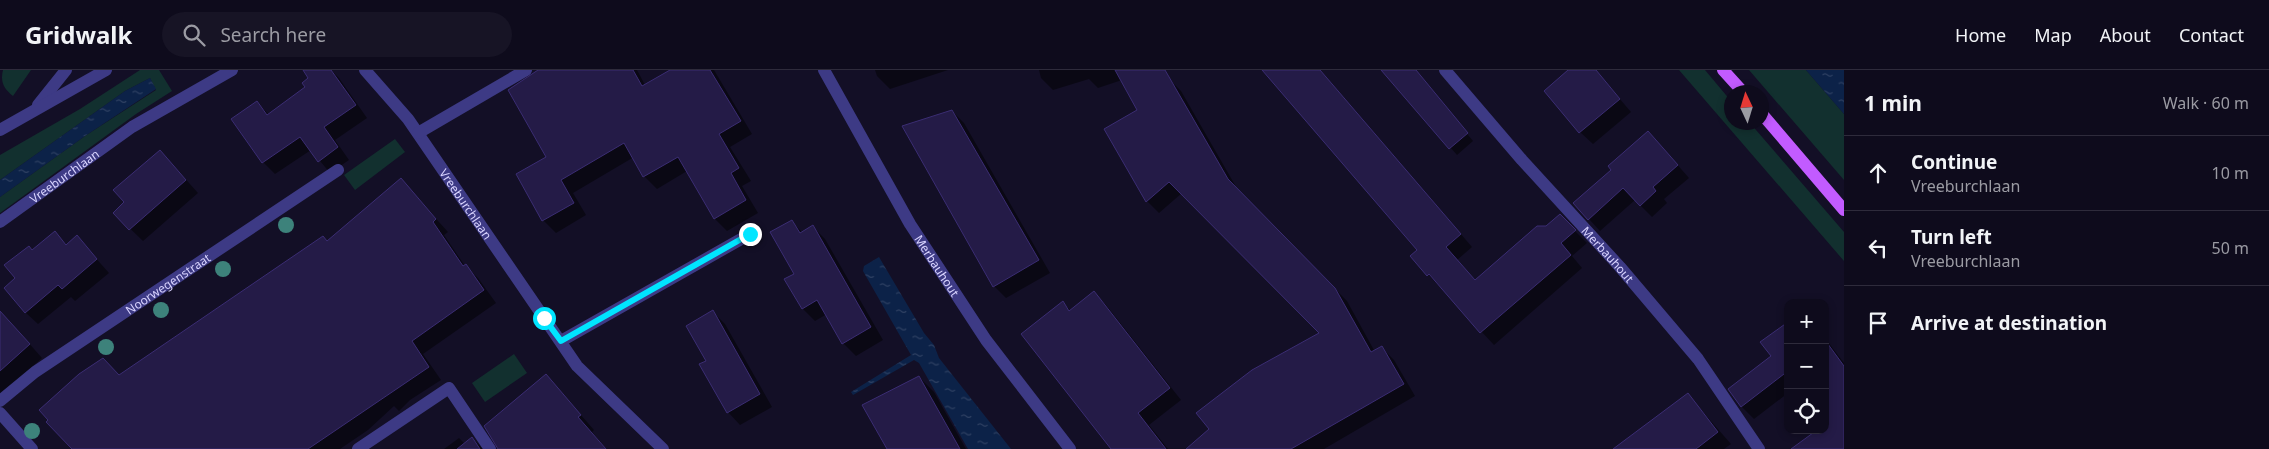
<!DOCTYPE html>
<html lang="en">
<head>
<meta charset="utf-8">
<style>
  :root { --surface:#0e0b1c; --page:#171425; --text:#f1f3f6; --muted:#9b9ba3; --line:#2e2b3b }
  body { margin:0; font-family:"Noto Sans",sans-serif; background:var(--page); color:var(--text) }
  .controls { position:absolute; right:15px; bottom:15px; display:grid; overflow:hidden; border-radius:10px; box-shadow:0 2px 8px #0003 }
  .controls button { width:45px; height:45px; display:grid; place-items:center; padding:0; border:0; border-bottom:1px solid var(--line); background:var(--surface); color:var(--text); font:25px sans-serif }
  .compass { position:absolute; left:1724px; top:15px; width:45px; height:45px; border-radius:50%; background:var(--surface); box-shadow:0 2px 8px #0003; rotate:356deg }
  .stop { position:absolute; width:15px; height:15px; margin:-11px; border:4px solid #00e5ff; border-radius:50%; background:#fff }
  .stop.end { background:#00e5ff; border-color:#fff; box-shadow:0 1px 5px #0008 }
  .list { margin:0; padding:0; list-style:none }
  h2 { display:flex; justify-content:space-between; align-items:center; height:65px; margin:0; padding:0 20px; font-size:21px }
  h2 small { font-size:16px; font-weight:400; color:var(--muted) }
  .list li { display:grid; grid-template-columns:32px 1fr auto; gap:15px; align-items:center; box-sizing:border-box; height:75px; padding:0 20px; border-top:1px solid var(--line) }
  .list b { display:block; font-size:19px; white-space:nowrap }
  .list p { margin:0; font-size:16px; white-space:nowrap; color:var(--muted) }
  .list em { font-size:16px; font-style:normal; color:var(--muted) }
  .icon { flex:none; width:28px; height:28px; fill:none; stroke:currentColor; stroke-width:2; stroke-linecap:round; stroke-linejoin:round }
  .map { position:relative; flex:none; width:1844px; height:379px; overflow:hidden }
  header { display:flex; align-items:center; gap:30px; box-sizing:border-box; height:70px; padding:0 25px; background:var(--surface); border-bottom:1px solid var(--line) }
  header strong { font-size:24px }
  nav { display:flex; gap:28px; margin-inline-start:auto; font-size:18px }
  .search { width:350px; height:45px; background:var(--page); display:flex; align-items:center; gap:12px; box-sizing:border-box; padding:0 18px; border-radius:28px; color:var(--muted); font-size:19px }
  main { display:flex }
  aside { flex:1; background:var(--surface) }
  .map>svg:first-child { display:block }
  .green { fill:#12302f }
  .water { fill:url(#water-ripples) }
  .shadow { fill:#0007 }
  .building { fill:#241b47; stroke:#3b2d73 }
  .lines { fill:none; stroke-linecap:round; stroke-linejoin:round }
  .minor { stroke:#3d3a85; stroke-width:12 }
  .major { stroke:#c25bff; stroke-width:12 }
  .tree { fill:#3d827b }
  .route { stroke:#00e5ff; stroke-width:6 }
  .labels { text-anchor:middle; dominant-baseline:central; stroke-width:5; stroke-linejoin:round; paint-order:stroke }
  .street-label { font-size:12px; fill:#d9d4ff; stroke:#130f26 }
</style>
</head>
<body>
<header>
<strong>Gridwalk</strong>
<div class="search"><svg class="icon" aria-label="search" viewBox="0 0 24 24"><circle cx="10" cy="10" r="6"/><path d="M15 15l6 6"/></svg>Search here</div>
<nav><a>Home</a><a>Map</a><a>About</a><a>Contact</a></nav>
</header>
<main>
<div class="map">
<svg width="1844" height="379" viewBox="0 0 1844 379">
  <defs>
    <pattern id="water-ripples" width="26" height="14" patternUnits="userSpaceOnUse" patternTransform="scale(1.25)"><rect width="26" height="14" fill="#0c2248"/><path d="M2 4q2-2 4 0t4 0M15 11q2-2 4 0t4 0" fill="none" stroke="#2f4163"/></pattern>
  </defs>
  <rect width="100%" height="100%" fill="#130f26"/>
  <path class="green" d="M3 0H31L13 26C4 19 0 12 3 0Z
    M140 0H159L172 21 136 44 0 143V127L85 66 156 20 150 8 125 21 0 110V85L80 39Z
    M1679 0H1705L1731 31 1732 52 1750 53 1844 162V191Z
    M1749 0H1806L1844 44V110Z
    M395 69 405 82 355 120 344 105Z
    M514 284 527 303 485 332 472 313Z"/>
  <path class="water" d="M1806 0H1844V44Z
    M150 8 156 19 85 66 0 127V110L125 21Z
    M879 187 924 263 934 275 939 288 1011 379H968L919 293 914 290 853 325 851 322 911 285 863 201 864 196Z"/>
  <path class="shadow" d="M322 0H331L339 8 367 48 335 70 349 90 330 103 311 80 275 104 263 92 233 49 257 32 269 45 306 17Z
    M540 0H637L645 15 672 0H714L752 64 730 77 751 111 742 116 758 143 727 161 715 149 687 101 657 119 644 106 634 87 573 123 586 145 556 163 543 150 548 87Z
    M875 0H948L890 19 877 6Z
    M1039 0H1136L1137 5 1098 18 1089 9 1053 20 1041 8Z
    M1264 0H1320L1472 177 1457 190 1476 211 1572 158 1587 173 1572 186 1582 198 1494 275 1412 187 1419 180Z
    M1383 0H1414L1473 71 1457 85Z
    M1570 0H1595L1631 42 1593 74 1580 62Z
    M1169 9 1181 21 1239 122 1347 231 1375 282 1382 278 1394 290 1415 326 1324 379H1229L1321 263 1182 123 1159 143 1147 131 1105 59 1139 40Z
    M952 41 964 53 1050 203 1006 228 994 216Z
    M1660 75 1689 108 1664 129 1667 133 1652 147 1635 130 1600 161 1589 149Z
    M172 94 198 123 143 171 114 143Z
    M401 110 448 162 444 165 465 196 478 208 496 233 423 284 441 310 410 330 399 341 394 336 368 360 340 379H75L119 307 328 172Z
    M791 151 803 163 813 157 825 169 883 270 856 286 843 273 827 244 815 251 803 239 786 209 795 204Z
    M55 163 67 175 77 167 109 203 75 231 71 227 38 254 25 242 16 208 32 181Z
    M1094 223 1106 235 1181 330 1149 355 1168 379H1113L1062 232 1071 241Z
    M713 242 725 254 772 337 740 355 728 342 707 291Z
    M1788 253V323L1754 349 1742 337 1730 320 1772 287Z
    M0 255 19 262 42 288 0 325Z
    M1825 268 1844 293V379H1842L1825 348Z
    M546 305 594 360 592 362 606 379H499Z
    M919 307 934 322 966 379H888Z
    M1688 325 1731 374 1724 379H1616Z
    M459 368 465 374 472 368 483 379H444Z"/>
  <path class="building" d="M303 0H331L356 35 324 57 338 77 318 92 300 67 262 93 231 49 257 31 267 45 305 17 302 13 308 8Z
    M538 0H633L642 16 670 0H710L741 51 719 64 739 98 731 103 746 130 714 149 678 87 643 107 624 73 561 110 574 133 542 151 516 104 546 87 508 20Z
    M1115 0H1165L1228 109 1335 218 1371 282 1382 276 1404 314 1291 379H1186L1209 359 1196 343 1252 300 1319 263 1169 112 1146 132 1104 59 1137 40Z
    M1262 0H1320L1461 164 1446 177 1475 210 1537 156H1546L1560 144 1576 160 1561 173 1571 185 1480 263 1429 204 1427 206 1410 186 1417 180Z
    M1381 0H1416L1468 63 1449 79Z
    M1568 0H1596L1620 29 1579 63 1544 21Z
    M952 40 1039 190 993 217 902 56Z
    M1648 61 1678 95 1653 117 1656 121 1640 136 1623 118 1588 150 1573 133 1611 100 1608 96Z
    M160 80 186 110 129 160 113 143 124 132 113 120Z
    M401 108 436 149 433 152 463 196 466 194 484 220 412 271 429 297 308 379H72L46 352 48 350 39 340 79 304 103 288 119 305 323 166 327 171Z
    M792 150 800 163 813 155 871 257 842 274 817 230 802 239 784 209 794 204 770 162Z
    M55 161 66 175 77 165 97 189 62 219 58 215 25 243 4 218 15 208 4 195 29 176 32 180Z
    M1094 221 1170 318 1138 343 1166 379H1111L1021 264 1063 231 1069 241Z
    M713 240 760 324 727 343 699 294 706 291 686 256Z
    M0 241 30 274 0 301Z
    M1788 252V309L1784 304 1741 337 1728 319 1771 286 1760 272Z
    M1825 270 1844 296V379H1791L1817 360H1825Z
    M546 304 581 345 578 347 606 379H498L484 356Z
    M919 306 960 379H887L862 335Z
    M1688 323 1718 362 1696 379H1613Z
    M472 367 480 379H457Z"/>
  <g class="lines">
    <g class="minor">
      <path id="s1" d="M365 0 408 49 577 296 663 379"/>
      <path id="s2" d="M824 0 910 154 986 270 1070 379"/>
      <path id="s3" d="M1445 0 1522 90 1620 197 1698 289 1759 379"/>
      <path d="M38 35 66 0"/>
      <path d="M0 60 106 0"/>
      <path d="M418 63 526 0"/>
      <path id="s4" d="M0 152 132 57 232 0"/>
      <path d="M561 271 750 164"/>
      <path id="s5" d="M0 331 35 302 338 100"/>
      <path d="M0 343 32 379"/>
      <path d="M358 379 449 318 490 379"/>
    </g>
    <path class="major" d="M1723 0 1743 22
      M1762 44 1844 140"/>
  </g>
  <g class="tree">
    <circle cx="286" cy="155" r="8"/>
    <circle cx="223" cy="199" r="8"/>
    <circle cx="161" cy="240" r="8"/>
    <circle cx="106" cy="277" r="8"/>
    <circle cx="32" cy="361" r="8"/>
  </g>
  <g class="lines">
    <path class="route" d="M544 248 561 271 750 164"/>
  </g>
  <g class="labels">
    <g class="street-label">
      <text stroke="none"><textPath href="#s4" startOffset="79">Vreeburchlaan</textPath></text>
      <text stroke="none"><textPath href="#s1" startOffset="168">Vreeburchlaan</textPath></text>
      <text stroke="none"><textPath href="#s3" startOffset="246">Merbauhout</textPath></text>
      <text stroke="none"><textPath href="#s2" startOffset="226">Merbauhout</textPath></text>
      <text stroke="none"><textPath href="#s5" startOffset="205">Noorwegenstraat</textPath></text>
    </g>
  </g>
</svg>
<div class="controls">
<button>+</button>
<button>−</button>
<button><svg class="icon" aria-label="locate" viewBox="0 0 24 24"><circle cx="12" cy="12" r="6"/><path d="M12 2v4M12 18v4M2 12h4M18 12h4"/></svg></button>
</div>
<svg class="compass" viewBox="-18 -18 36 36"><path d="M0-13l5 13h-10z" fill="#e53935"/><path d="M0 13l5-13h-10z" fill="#9b9ba3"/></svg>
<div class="stop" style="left:544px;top:248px"></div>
<div class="stop end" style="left:750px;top:164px"></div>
</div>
<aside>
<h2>1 min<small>Walk · 60 m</small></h2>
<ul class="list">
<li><svg class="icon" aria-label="ahead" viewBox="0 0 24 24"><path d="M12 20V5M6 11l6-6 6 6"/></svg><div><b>Continue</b><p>Vreeburchlaan</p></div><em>10 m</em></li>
<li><svg class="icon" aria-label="left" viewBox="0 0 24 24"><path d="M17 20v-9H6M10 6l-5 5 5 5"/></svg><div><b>Turn left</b><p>Vreeburchlaan</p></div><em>50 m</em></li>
<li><svg class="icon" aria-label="arrive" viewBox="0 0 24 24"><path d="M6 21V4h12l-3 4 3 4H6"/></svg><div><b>Arrive at destination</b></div></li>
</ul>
</aside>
</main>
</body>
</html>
